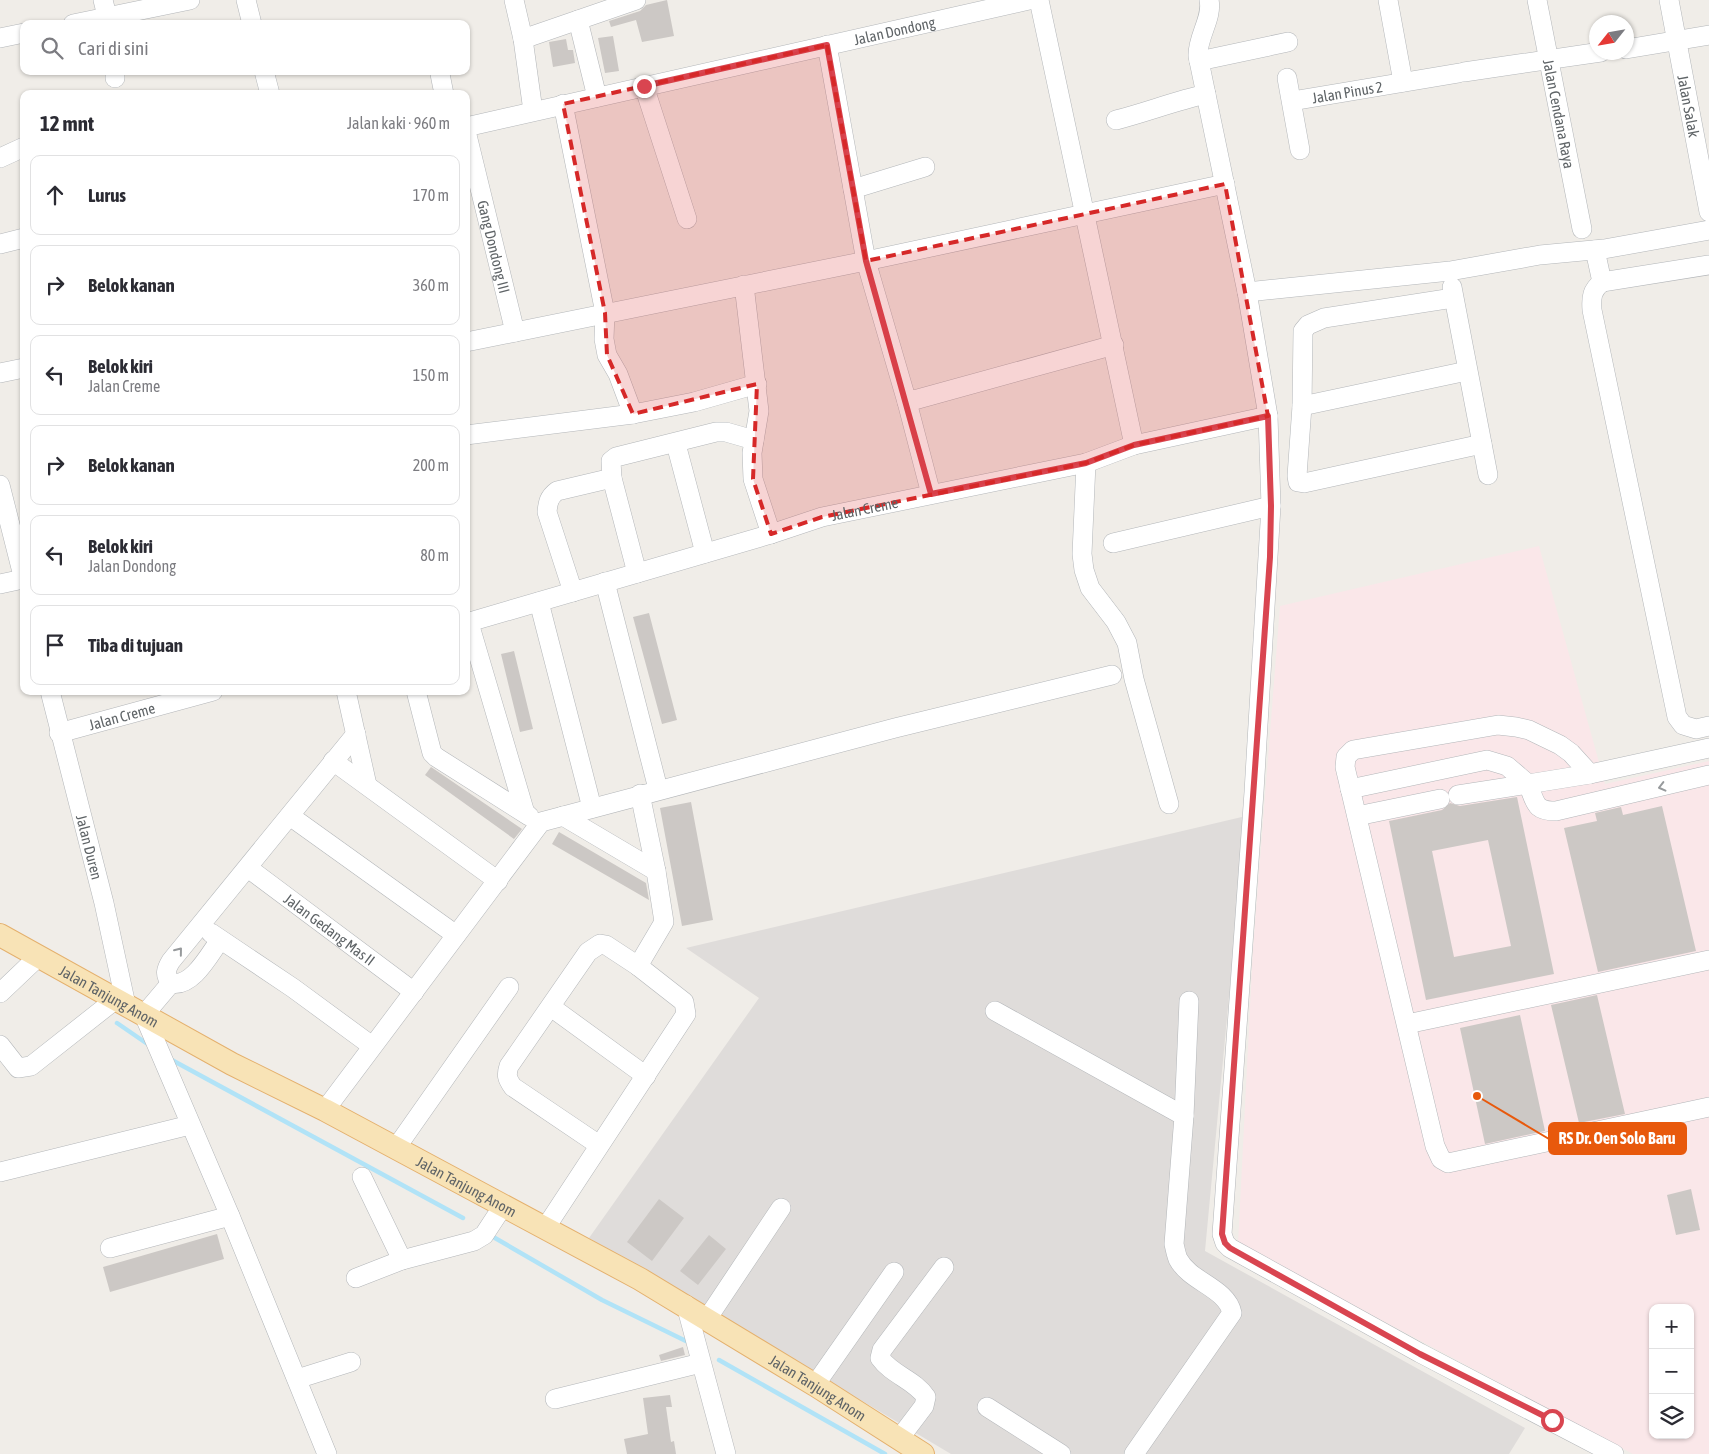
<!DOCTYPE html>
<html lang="id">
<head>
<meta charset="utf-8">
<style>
  :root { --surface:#fff; --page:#f7f7f7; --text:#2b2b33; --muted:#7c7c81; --line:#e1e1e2 }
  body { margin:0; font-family:"Asap Condensed",sans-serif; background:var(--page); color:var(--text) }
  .controls { position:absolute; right:15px; bottom:15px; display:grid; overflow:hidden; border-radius:10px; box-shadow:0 1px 4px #0004 }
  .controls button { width:45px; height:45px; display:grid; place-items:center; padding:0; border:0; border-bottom:1px solid var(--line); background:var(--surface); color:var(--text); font:25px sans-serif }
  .compass { position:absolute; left:1589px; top:15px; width:45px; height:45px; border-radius:50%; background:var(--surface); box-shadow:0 1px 4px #0004; rotate:239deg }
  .stop { position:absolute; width:15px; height:15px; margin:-11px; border:4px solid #d94550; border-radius:50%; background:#fff }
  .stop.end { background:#d94550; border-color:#fff; box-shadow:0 1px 5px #0008 }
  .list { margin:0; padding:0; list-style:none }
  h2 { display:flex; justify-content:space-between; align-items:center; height:65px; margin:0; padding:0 20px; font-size:21px }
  h2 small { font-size:16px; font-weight:400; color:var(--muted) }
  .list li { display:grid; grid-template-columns:32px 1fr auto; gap:15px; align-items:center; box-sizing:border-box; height:80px; margin:0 10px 10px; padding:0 10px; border:1px solid var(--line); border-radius:10px }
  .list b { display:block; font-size:19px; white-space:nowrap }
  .list p { margin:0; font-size:16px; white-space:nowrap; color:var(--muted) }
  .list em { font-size:16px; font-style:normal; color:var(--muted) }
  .icon { flex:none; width:28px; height:28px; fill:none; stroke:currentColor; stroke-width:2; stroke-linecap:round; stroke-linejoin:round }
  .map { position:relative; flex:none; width:1709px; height:1454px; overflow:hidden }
  .search { position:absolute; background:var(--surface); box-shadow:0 1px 4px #0004; left:20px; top:20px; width:450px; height:55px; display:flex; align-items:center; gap:12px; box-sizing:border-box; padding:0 18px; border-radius:10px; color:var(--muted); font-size:19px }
  .panel { position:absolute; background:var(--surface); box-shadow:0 1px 4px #0004; left:20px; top:90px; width:450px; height:605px; border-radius:10px }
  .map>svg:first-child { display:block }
  .industrial { fill:#dfdcda }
  .medical { fill:#fae7e9; fill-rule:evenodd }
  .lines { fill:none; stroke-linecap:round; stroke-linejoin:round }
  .stream { stroke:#b1e3f7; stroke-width:4.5 }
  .building { fill:#ccc8c5; fill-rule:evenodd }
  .minor-casing { stroke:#b3b6b9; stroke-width:20 }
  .major-casing { stroke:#e4b06d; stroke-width:24 }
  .minor { stroke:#fff; stroke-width:19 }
  .major { stroke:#f8e3b6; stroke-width:22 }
  .oneway { stroke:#979a9c }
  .route { stroke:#d94550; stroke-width:6 }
  .marked { fill:#d62828; fill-opacity:0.2; stroke:#d62828; stroke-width:4; stroke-dasharray:10 6; stroke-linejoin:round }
  .labels { text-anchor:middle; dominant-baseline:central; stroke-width:4; stroke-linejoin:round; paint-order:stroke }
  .street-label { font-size:15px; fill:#5f6467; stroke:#fff }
  .leader { fill:none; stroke:#e8590c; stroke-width:2 }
  .callout-dot { fill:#e8590c; stroke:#fff; stroke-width:2 }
  .callout { fill:#e8590c; stroke:#e8590c; stroke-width:2 }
  .callout-label { font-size:16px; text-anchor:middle; font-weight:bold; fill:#fff }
</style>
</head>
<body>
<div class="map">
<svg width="1709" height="1454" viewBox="0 0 1709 1454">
  <rect width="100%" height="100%" fill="#f0ede8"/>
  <path class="industrial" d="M1246 816 1205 1251 1525 1428 1509 1454H951L589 1238 759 998 686 948Z"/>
  <path class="medical" d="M1539 546 1605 784 1709 761V1454H1633L1238 1244 1253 949 1280 606ZM1653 1308H1690V1435H1653Z"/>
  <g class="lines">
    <path class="stream" d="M117 1023 149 1045
      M170 1059 463 1218
      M495 1238 602 1300 690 1343
      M719 1360 885 1454"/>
  </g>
  <path class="building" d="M667 0 674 36 642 42 636 20 611 27 609 21 640 11 646 5Z
    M613 36 619 71 605 73 598 38Z
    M566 39 568 50H573L575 63 553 67 549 42Z
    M649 613 677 720 662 724 633 617Z
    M514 651 533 729 520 732 501 654Z
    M431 767 522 829 514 839 425 775Z
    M1517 797 1554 974 1426 1000 1389 821 1442 810 1450 803 1460 806ZM1488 840 1511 946 1454 957 1432 851Z
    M691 802 713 920 682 926 660 808Z
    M1662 806 1696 951 1598 972 1564 828 1597 821 1595 813 1621 807 1623 815Z
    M559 832 646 883 649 900 552 844Z
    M1597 995 1625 1114 1579 1123 1551 1005Z
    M1520 1015 1545 1131 1485 1144 1460 1028Z
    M1691 1189 1700 1230 1676 1235 1667 1195Z
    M659 1199 684 1218 652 1261 627 1242Z
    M217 1234 224 1259 110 1292 103 1267Z
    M709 1235 726 1249 698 1285 680 1271Z
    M683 1347 685 1355 661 1361 659 1355Z
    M670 1395 672 1407H666L671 1442 674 1441 676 1454H627L624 1439 648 1434 643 1398Z"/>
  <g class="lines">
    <defs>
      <g id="minor">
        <path d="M103 0 109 24"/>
        <path d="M246 0 252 24"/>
        <path d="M514 0 523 39 533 111"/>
        <path d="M1039 0 1134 445"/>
        <path d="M1209 0C1213 18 1197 37 1198 56L1247 292 1268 416 1271 506 1254 792 1222 1234 1225 1243 1230 1248 1420 1353 1614 1454"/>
        <path d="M1388 0 1403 82"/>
        <path id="s1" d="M1537 0 1582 229"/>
        <path id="s2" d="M1669 0 1709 212"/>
        <path d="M578 20 597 97"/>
        <path d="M73 24 190 0"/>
        <path d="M0 38 24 33"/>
        <path d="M523 39 636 0"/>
        <path d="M827 45 866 261 907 402 1114 345"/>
        <path d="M1626 49 1709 35"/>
        <path d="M1199 61 1288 42"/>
        <path d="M115 71V78"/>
        <path d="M264 71 270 94"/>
        <path d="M1464 72 1601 52"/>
        <path d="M440 74 444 94"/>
        <path d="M1287 78 1300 150"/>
        <path d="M644 86 687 219"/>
        <path id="s3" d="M1292 101 1459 73"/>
        <path d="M563 104 605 313 604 339 607 355 618 374 633 414"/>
        <path d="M1116 120C1147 112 1175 101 1206 94"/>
        <path id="s4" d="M466 127 1029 0"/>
        <path id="s5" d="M466 131 515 332"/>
        <path d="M0 158 24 147"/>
        <path d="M853 189 925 167"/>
        <path d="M0 244 24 238"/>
        <path d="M1595 250 1602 282C1592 290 1591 297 1592 310L1677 717 1683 725 1696 729 1709 726"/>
        <path d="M1602 282 1709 265"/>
        <path d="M744 285 759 411 752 453 753 479 771 534"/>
        <path d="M1452 287 1488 475"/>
        <path d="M1247 292 1450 271 1540 255 1604 249 1709 230"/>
        <path d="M1453 298 1324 318 1308 325 1303 331 1302 406 1297 476 1298 482 1304 483 1482 444"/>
        <path d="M466 342 866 261 1225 184"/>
        <path d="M0 373 24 368"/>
        <path d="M907 402 931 494"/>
        <path d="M1302 406 1467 371"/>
        <path d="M466 435 633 414 694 402 757 384"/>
        <path d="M676 444 705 553"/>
        <path d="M1086 463 1082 554 1084 570 1090 588 1116 622 1127 643 1134 679 1169 804"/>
        <path d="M0 485 24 580"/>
        <path d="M1113 543 1271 506"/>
        <path d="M637 573 612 478 611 461 616 457 716 432H726L754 440"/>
        <path d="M605 582 658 789"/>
        <path d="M0 584 23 579"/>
        <path d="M573 592 547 512C548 502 549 497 557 491L612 478"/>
        <path d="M539 602 592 808"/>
        <path id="s6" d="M466 623 771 534 822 517 1086 463 1134 445 1268 416"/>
        <path d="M469 623 525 813"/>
        <path id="s7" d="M50 691 104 903 126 1005"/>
        <path d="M346 691 367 785"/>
        <path d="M416 691 432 753 436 757 529 816"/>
        <path id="s8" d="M59 733 213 691"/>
        <path d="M1709 748 1590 774 1571 753 1560 745 1529 730 1516 727 1498 725 1353 750 1346 757 1345 767 1435 1146 1441 1159 1448 1163 1709 1107"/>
        <path d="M333 761 498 881"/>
        <path d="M1350 789 1487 760 1507 766 1528 784 1590 774"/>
        <path d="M640 794 656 871"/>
        <path d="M1458 795 1528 784C1536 803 1534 811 1556 811L1709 775"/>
        <path d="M290 816 456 935"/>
        <path d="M563 816 656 871 664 922 638 966"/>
        <path d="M1357 816 1440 799"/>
        <path id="s9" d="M248 868 414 992"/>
        <path d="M211 933 293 988 372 1046"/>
        <path d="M220 940C209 955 192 988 171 983 164 975 166 969 171 961L356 734"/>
        <path d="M171 983 144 1015 230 1216 327 1454"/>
        <path d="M0 993 39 956"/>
        <path d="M551 1007 646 1076"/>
        <path d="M995 1011 1184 1116 1174 1244C1175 1248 1176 1254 1178 1259 1190 1282 1227 1288 1232 1313L1134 1454"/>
        <path d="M1407 1024 1709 960"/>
        <path d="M0 1045 18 1068 31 1066 116 999"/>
        <path d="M325 1110 541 822 895 728 1112 675"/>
        <path d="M1184 1116 1189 1001"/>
        <path d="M396 1148 509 987"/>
        <path d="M0 1172 190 1125"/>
        <path d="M362 1177 402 1260"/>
        <path d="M546 1227 686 1014 684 1002 638 966 606 945 600 944 588 952 509 1066C506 1075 507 1079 513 1087L599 1145"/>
        <path d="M110 1248 230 1216"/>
        <path d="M356 1278 402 1260 474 1241 484 1235 503 1206"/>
        <path d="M686 1305 726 1454"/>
        <path d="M707 1319 781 1208"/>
        <path d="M297 1379 351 1362"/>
        <path d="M815 1385 894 1272"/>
        <path d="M555 1399 701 1363"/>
        <path d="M987 1407 1061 1454"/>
        <path d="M899 1439 924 1406 926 1397C915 1380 892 1375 880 1358L882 1350 944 1267"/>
      </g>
      <g id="major">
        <path id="s10" d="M0 935 232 1064 325 1110 640 1279 815 1385 923 1454"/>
      </g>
    </defs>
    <use href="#minor" class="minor-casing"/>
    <use href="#major" class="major-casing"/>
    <use href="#minor" class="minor"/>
    <use href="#major" class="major"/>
  </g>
  <defs><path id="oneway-chevron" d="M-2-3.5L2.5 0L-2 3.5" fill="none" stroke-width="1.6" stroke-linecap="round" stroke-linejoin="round" transform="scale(1.25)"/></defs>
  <g class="oneway">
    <use href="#oneway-chevron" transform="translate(1662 787) rotate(166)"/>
    <use href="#oneway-chevron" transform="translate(179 951) rotate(-51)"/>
  </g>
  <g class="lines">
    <path class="route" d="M644 86 827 45 866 261 931 494 1086 463 1134 445 1268 416 1271 506 1270 557 1222 1234 1225 1243 1230 1248 1420 1354 1552 1420"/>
  </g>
  <path class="marked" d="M827 45 866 261 1225 184 1268 416 1134 445 1086 463 822 517 771 534 753 479 757 384 633 414 607 355 605 313 563 104Z"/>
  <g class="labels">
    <g class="street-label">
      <text stroke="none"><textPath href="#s4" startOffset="439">Jalan Dondong</textPath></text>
      <text stroke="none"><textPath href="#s3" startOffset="56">Jalan Pinus 2</textPath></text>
      <text stroke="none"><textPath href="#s2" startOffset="108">Jalan Salak</textPath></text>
      <text stroke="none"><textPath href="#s1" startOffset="116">Jalan Cendana Raya</textPath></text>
      <text stroke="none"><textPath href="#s5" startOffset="119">Gang Dondong III</textPath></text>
      <text stroke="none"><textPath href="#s6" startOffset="415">Jalan Creme</textPath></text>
      <text stroke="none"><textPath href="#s8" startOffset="65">Jalan Creme</textPath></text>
      <text stroke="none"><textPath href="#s7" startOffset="161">Jalan Duren</textPath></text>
      <text stroke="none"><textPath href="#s9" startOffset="102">Jalan Gedang Mas II</textPath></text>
      <text stroke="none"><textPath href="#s10" startOffset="125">Jalan Tanjung Anom</textPath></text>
      <text stroke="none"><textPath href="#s10" startOffset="530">Jalan Tanjung Anom</textPath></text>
      <text stroke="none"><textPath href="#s10" startOffset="935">Jalan Tanjung Anom</textPath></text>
    </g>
  </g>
  <path class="leader" d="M1477 1096L1549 1139"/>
  <circle class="callout-dot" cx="1477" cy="1096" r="5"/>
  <rect class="callout" x="1549" y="1123" width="137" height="31" rx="5"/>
  <g class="callout-label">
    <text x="1617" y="1144">RS Dr. Oen Solo Baru</text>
  </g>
</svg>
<div class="controls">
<button>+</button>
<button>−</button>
<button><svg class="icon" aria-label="layers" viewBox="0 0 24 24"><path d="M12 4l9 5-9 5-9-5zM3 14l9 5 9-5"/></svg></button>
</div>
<svg class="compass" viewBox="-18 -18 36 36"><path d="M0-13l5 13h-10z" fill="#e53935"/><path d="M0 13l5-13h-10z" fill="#7c7c81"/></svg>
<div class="stop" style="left:1552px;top:1420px"></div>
<div class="stop end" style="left:644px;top:86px"></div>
<div class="search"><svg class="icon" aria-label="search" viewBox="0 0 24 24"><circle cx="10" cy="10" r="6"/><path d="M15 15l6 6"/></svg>Cari di sini</div>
<section class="panel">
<h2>12 mnt<small>Jalan kaki · 960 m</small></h2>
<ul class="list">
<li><svg class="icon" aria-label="ahead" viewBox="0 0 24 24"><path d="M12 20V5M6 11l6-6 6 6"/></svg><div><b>Lurus</b></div><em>170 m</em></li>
<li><svg class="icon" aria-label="right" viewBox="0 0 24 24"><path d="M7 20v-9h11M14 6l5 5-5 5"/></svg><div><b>Belok kanan</b></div><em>360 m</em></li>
<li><svg class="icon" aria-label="left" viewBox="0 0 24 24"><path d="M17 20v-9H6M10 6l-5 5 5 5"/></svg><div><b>Belok kiri</b><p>Jalan Creme</p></div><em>150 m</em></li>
<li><svg class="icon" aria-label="right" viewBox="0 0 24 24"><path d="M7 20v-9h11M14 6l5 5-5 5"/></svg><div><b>Belok kanan</b></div><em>200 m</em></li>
<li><svg class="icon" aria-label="left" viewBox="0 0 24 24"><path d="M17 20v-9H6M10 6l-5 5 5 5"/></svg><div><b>Belok kiri</b><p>Jalan Dondong</p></div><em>80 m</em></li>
<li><svg class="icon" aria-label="arrive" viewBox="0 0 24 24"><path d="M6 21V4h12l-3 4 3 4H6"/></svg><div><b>Tiba di tujuan</b></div></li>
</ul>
</section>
</div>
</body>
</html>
